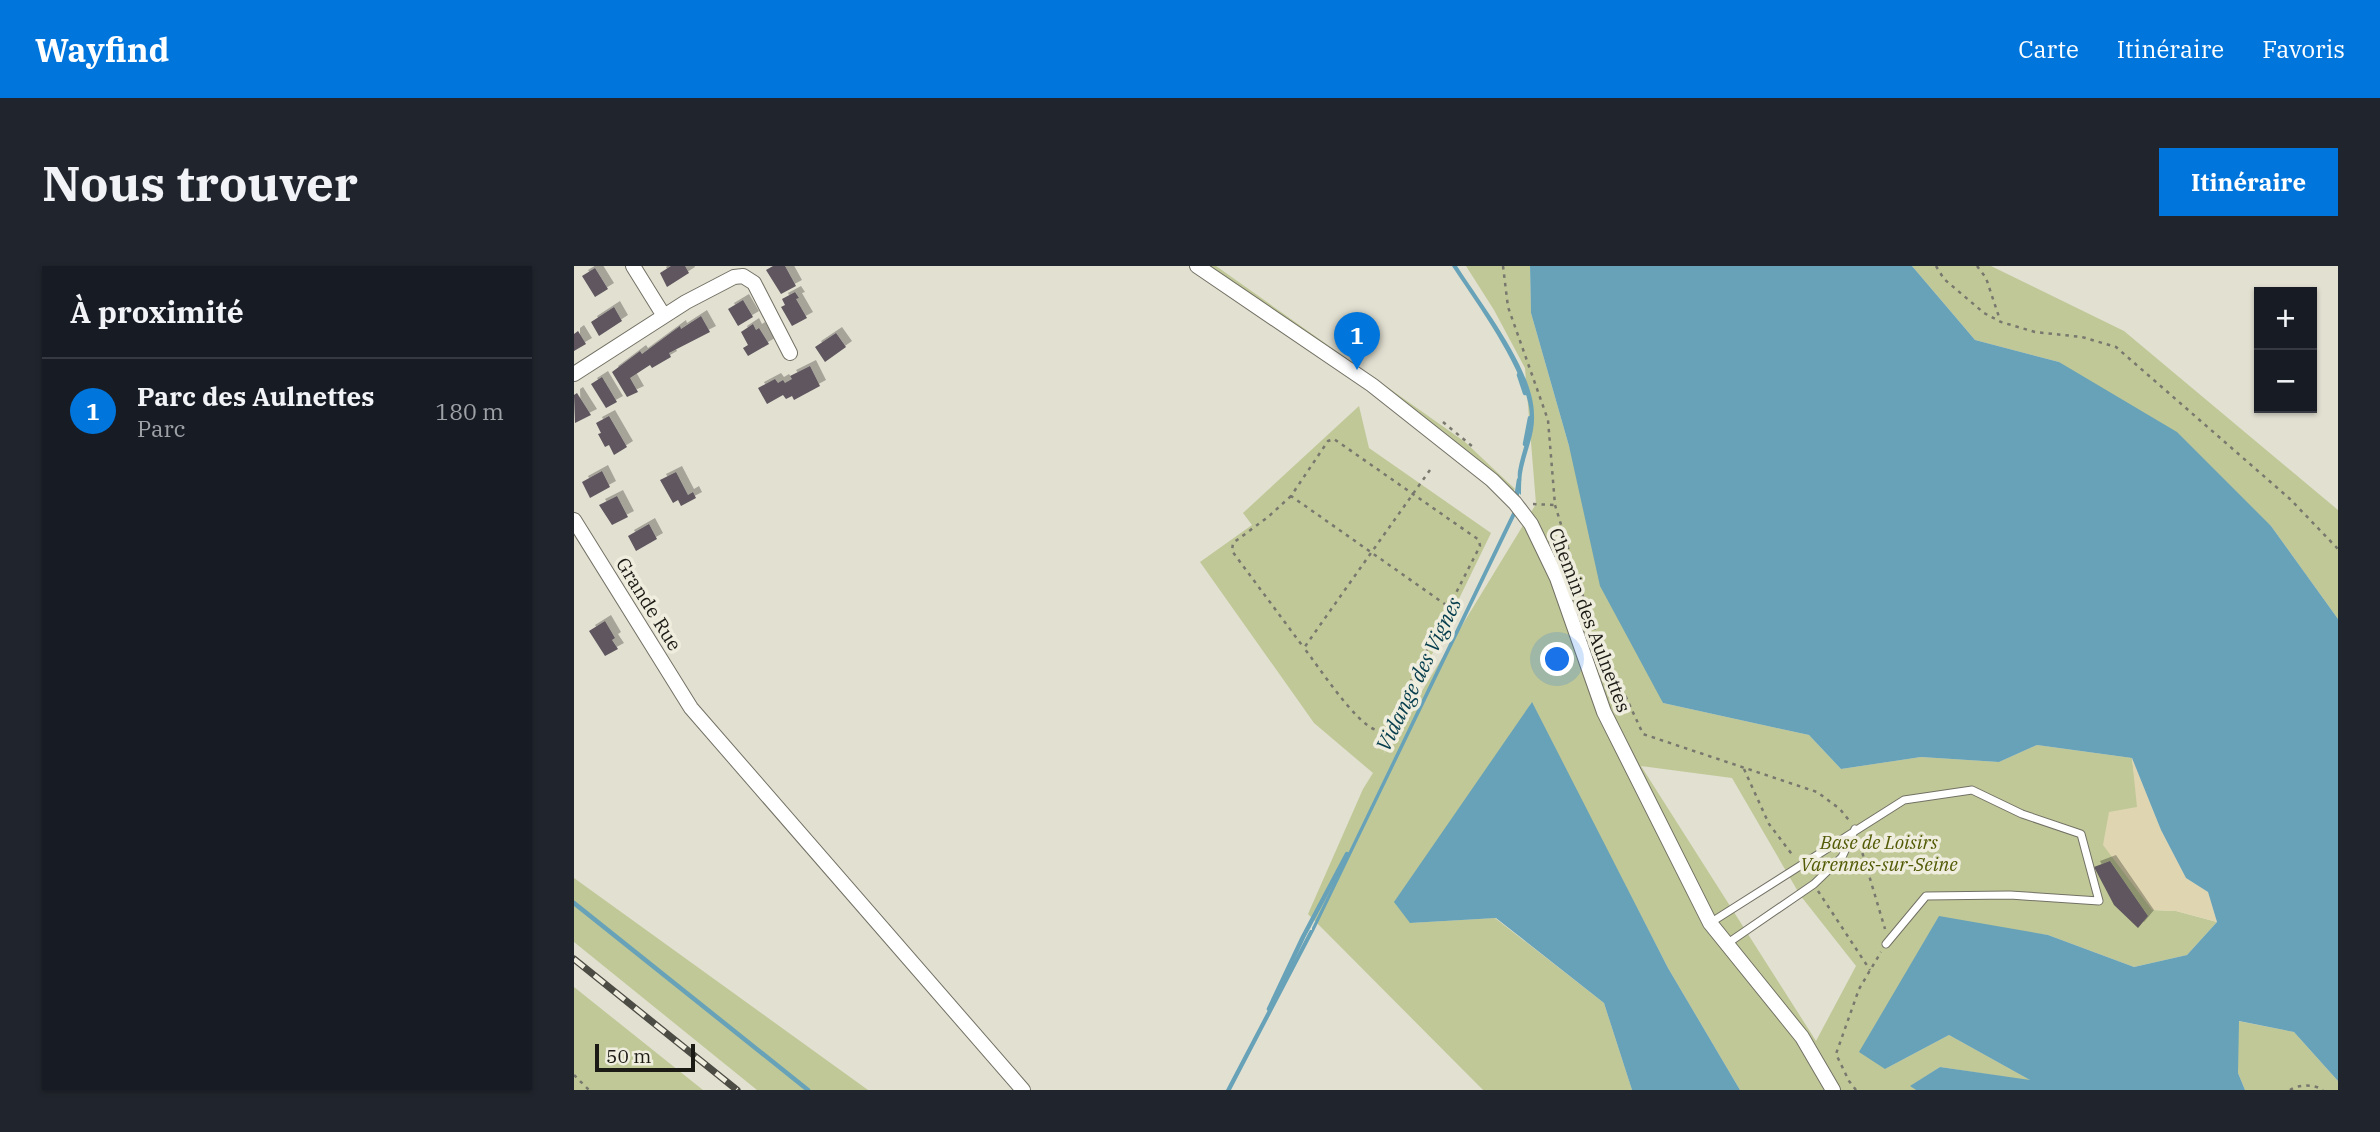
<!DOCTYPE html>
<html lang="fr">
<head>
<meta charset="utf-8">
<style>
  :root { --surface:#171b24; --page:#20242c; --text:#f1f3f6; --muted:#9ea1a6; --line:#363941; --accent:#0075dc }
  body { margin:0; font-family:"IBM Plex Serif",serif; background:var(--page); color:var(--text) }
  .controls { position:absolute; right:21px; top:21px; display:grid; overflow:hidden; border-radius:0px; box-shadow:0 2px 5px #0004 }
  .controls button { width:63px; height:63px; display:grid; place-items:center; padding:0; border:0; border-bottom:2px solid var(--line); background:var(--surface); color:var(--text); font:35px sans-serif }
  .scale { position:absolute; left:21px; bottom:18px; width:100px; box-sizing:border-box; padding-left:7px; border:4px solid #1b1a15; border-top:0; font-size:19px; line-height:24px; white-space:nowrap; color:#1b1a15; -webkit-text-stroke:5px #efedde; paint-order:stroke }
  .you { position:absolute; left:984px; top:394px; width:24px; height:24px; margin:-18px; border:5px solid #fff; border-radius:50%; background:#1a73e8; box-shadow:0 0 0 10px #1a73e833 }
  .badge { display:grid; place-items:center; width:46px; height:46px; border-radius:50%; background:var(--accent); color:#fff; font-size:23px; font-weight:700 }
  .pin { position:absolute; translate:-50% -58px; filter:drop-shadow(0 2px 4px #0008) }
  .pin::after { content:''; position:absolute; top:37px; width:24px; height:21px; background:inherit; clip-path:polygon(0 0,100% 0,50% 100%) }
  .list { margin:0; padding:0; list-style:none }
  h2 { display:flex; justify-content:space-between; align-items:center; height:91px; margin:0; padding:0 28px; font-size:30px }
  h2 small { font-size:23px; font-weight:400; color:var(--muted) }
  .list li { display:grid; grid-template-columns:46px 1fr auto; gap:21px; align-items:center; box-sizing:border-box; height:105px; padding:0 28px; border-top:2px solid var(--line) }
  .list b { display:block; font-size:26px; white-space:nowrap }
  .list p { margin:0; font-size:23px; white-space:nowrap; color:var(--muted) }
  .list em { font-size:23px; font-style:normal; color:var(--muted) }
  .map { position:relative; flex:none; width:1764px; height:824px; overflow:hidden; border-radius:0px }
  header { display:flex; align-items:center; gap:42px; box-sizing:border-box; height:98px; padding:0 35px; background:var(--accent); color:#fff }
  header strong { font-size:33px }
  nav { display:flex; gap:38px; margin-inline-start:auto; font-size:24px }
  .intro { display:flex; align-items:center; justify-content:space-between; box-sizing:border-box; height:168px; padding:0 42px }
  h1 { margin:0; font-size:49px }
  .button { padding:18px 32px; border-radius:0px; background:var(--accent); color:#fff; font-size:24px; font-weight:700 }
  main { display:flex; gap:42px; padding:0 42px }
  aside { flex:1; background:var(--surface); border-radius:0px; box-shadow:0 2px 5px #0004 }
  .map>svg:first-child { display:block }
  .green { fill:#c0c897; fill-rule:evenodd }
  .sand { fill:#dfd6b1 }
  .water { fill:#67a2b8 }
  .lines { fill:none; stroke-linecap:round; stroke-linejoin:round }
  .stream { stroke:#67a2b8; stroke-width:4.5 }
  .building { fill:#5f565f; filter:url(#shadow) }
  .service-casing { stroke:#737165; stroke-width:9 }
  .minor-casing { stroke:#737165; stroke-width:16 }
  .path { stroke:#79786e; stroke-width:2.5; stroke-dasharray:3.5 5; stroke-linecap:butt }
  .service { stroke:#fff; stroke-width:7 }
  .minor { stroke:#fff; stroke-width:14 }
  .rail-casing { stroke:#4c4b44; stroke-width:7 }
  .rail { stroke:#efedde; stroke-width:4.5; stroke-dasharray:13; stroke-linecap:butt }
  .labels { text-anchor:middle; dominant-baseline:central; stroke-width:7; stroke-linejoin:round; paint-order:stroke }
  .street-label { font-size:19px; fill:#1b1a15; stroke:#efedde }
  .park-label { font-size:19px; font-style:italic; fill:#535b06; stroke:#efedde }
  .water-label { font-size:21px; font-style:italic; fill:#063d4d; stroke:#efedde }
</style>
</head>
<body>
<header>
<strong>Wayfind</strong>
<nav><a>Carte</a><a>Itinéraire</a><a>Favoris</a></nav>
</header>
<div class="intro"><h1>Nous trouver</h1><a class="button">Itinéraire</a></div>
<main>
<aside>
<h2>À proximité<small></small></h2>
<ul class="list">
<li><span class="badge">1</span><div><b>Parc des Aulnettes</b><p>Parc</p></div><em>180 m</em></li>
</ul>
</aside>
<div class="map">
<svg width="1764" height="824" viewBox="0 0 1764 824">
  <defs>
    <filter id="shadow"><feDropShadow dx="6" dy="-6" stdDeviation="0" flood-color="#0004"/></filter>
  </defs>
  <rect width="100%" height="100%" fill="#e2e0d1"/>
  <path class="green" d="M627 0H642L891 176 941 223 935 228Z
    M892 0H956L957 47 995 180 1089 437 1235 469 1267 503 1347 491 1425 496 1463 479 1558 492 1578 644 1602 645 1643 656 1613 689 1560 701 1474 669 1428 663 1311 803 1375 769 1458 815 1366 801 1337 820 1342 824H1166L1094 702 957 437 836 657 921 652 1030 737 1058 824H909L734 648 789 523 799 507 740 457 626 296 678 259 669 247 785 140 795 182 917 267 809 489 962 238 951 102 920 44ZM1067 500 1158 512 1226 629 1282 700 1242 775Z
    M1338 0H1417L1550 65 1764 244V353L1697 260 1485 96 1401 74Z
    M0 612 294 824H183L0 676Z
    M0 721 129 824H0Z
    M1664 755 1720 766 1764 815V824H1671L1664 807Z"/>
  <path class="sand" d="M1558 492 1587 564 1612 612 1634 626 1643 656 1602 645 1578 644 1529 579 1535 546 1563 541Z"/>
  <path class="water" d="M878 0H883C907 38 960 104 960 149 961 167 953 184 949 202 947 210 947 220 947 229L944 226C945 219 943 212 944 205 947 187 955 170 956 152 957 111 901 35 878 0Z
    M956 0H1338L1401 74 1485 96 1603 166 1697 260 1764 353V815L1720 766 1665 755 1664 807 1671 824H1342L1336 820 1366 801 1456 814 1375 769 1311 803 1285 786 1365 650 1474 669 1560 701 1613 689 1643 656 1634 626 1612 612 1587 564 1558 492 1463 479 1425 496 1347 491 1267 503 1235 469 1089 437 1026 320 995 180 957 47Z
    M941 241 943 246 740 665 657 824H652L736 664H738V662Z
    M958 436 1094 702 1166 824H1058L1030 737 922 652 836 657 820 636Z"/>
  <g class="lines">
    <path class="stream" d="M945 109 951 127
      M951 178 956 152
      M942 233 945 214
      M0 637 234 824
      M695 743 729 671 773 588"/>
  </g>
  <path class="building" d="M97 0H111L115 7 93 21 86 7Z
    M199 0H211L222 20 207 28 192 4Z
    M21 2 34 23 21 31 8 10Z
    M221 26 225 32 222 33 233 52 218 60 207 41 211 39 208 33Z
    M169 34 179 51 164 60 154 43Z
    M40 41 48 55 25 70 17 56Z
    M127 50 136 66 95 87 97 91 78 102 76 99 56 112 64 126 53 131 38 106 66 85 68 88 106 60 107 63Z
    M179 58 182 64 185 62 195 78 174 90 169 82 174 79 167 66Z
    M4 65 12 78 0 85V68Z
    M262 67 272 81 251 96 241 81Z
    M236 100 246 120 220 134 218 130 212 133 209 129 193 138 184 122 201 113 204 117 209 114 211 117 218 113 216 110Z
    M28 111 43 136 32 142 17 118Z
    M3 127 17 149 1 157 0 129Z
    M35 150 53 181 40 189 35 179 31 181 24 168 27 167 22 157Z
    M28 205 36 221 16 232 8 216Z
    M102 206 114 229 119 226 122 232 107 240 104 234 99 237 86 214Z
    M43 230 54 251 38 259 25 239Z
    M75 258 83 273 62 285 54 270Z
    M31 355 41 372 38 374 44 383 31 390 15 365Z
    M1536 595 1574 650 1564 662 1540 639 1520 601Z"/>
  <g class="lines">
    <defs>
      <path id="service" d="M1136 657 1330 534 1398 524 1448 548 1507 568 1525 635 1436 629 1352 630 1312 678
        M1154 677 1240 618 1268 591 1281 563"/>
      <path id="minor" d="M59 0 90 50
        M623 0 798 119 918 214 941 237 957 258 983 312 1030 446 1136 657 1228 771 1259 824
        M0 108 112 36 160 11 169 10 180 17 216 87
        M0 254 117 442 449 824"/>
    </defs>
    <use href="#service" class="service-casing"/>
    <use href="#minor" class="minor-casing"/>
    <path class="path" d="M929 0 934 41 974 154 981 239 1016 353 1069 468 1243 526 1266 543 1277 557
      M1362 0 1370 13 1410 47 1427 56 1461 66 1508 71 1542 81 1716 233 1764 283
      M1403 0 1412 12 1426 54
      M869 156 899 181
      M856 204C814 263 772 322 730 382 745 401 781 457 802 464 808 466 808 465 813 462L906 280 905 274 760 173 754 175 717 230 875 341
      M717 230 694 251 659 277 658 285 730 382
      M959 238 981 239
      M1170 503 1195 558 1220 591
      M1286 579 1311 663
      M1244 625 1296 704
      M0 809 15 824
      M1282 824 1275 815 1262 788 1285 723 1307 686
      M1716 824C1725 818 1740 818 1749 824"/>
    <use href="#service" class="service"/>
    <use href="#minor" class="minor"/>
    <defs>
      <path id="rail" d="M0 693 163 824"/>
    </defs>
    <use href="#rail" class="rail-casing"/>
    <use href="#rail" class="rail"/>
  </g>
  <g class="labels">
    <g class="street-label">
      <text transform="translate(75 338) rotate(58)">Grande Rue</text>
      <text transform="translate(1016 354) rotate(69)">Chemin des Aulnettes</text>
    </g>
    <g class="park-label">
      <text x="1305" y="576">Base de Loisirs<tspan x="1305" dy="22">Varennes-sur-Seine</tspan></text>
    </g>
    <g class="water-label">
      <text transform="translate(844 408) rotate(-64)">Vidange des Vignes</text>
    </g>
  </g>
</svg>
<div class="controls">
<button>+</button>
<button>−</button>
</div>
<div class="scale">50 m</div>
<div class="you"></div>
<div class="pin badge" style="left:783px;top:104px">1</div>
</div>
</main>
</body>
</html>
